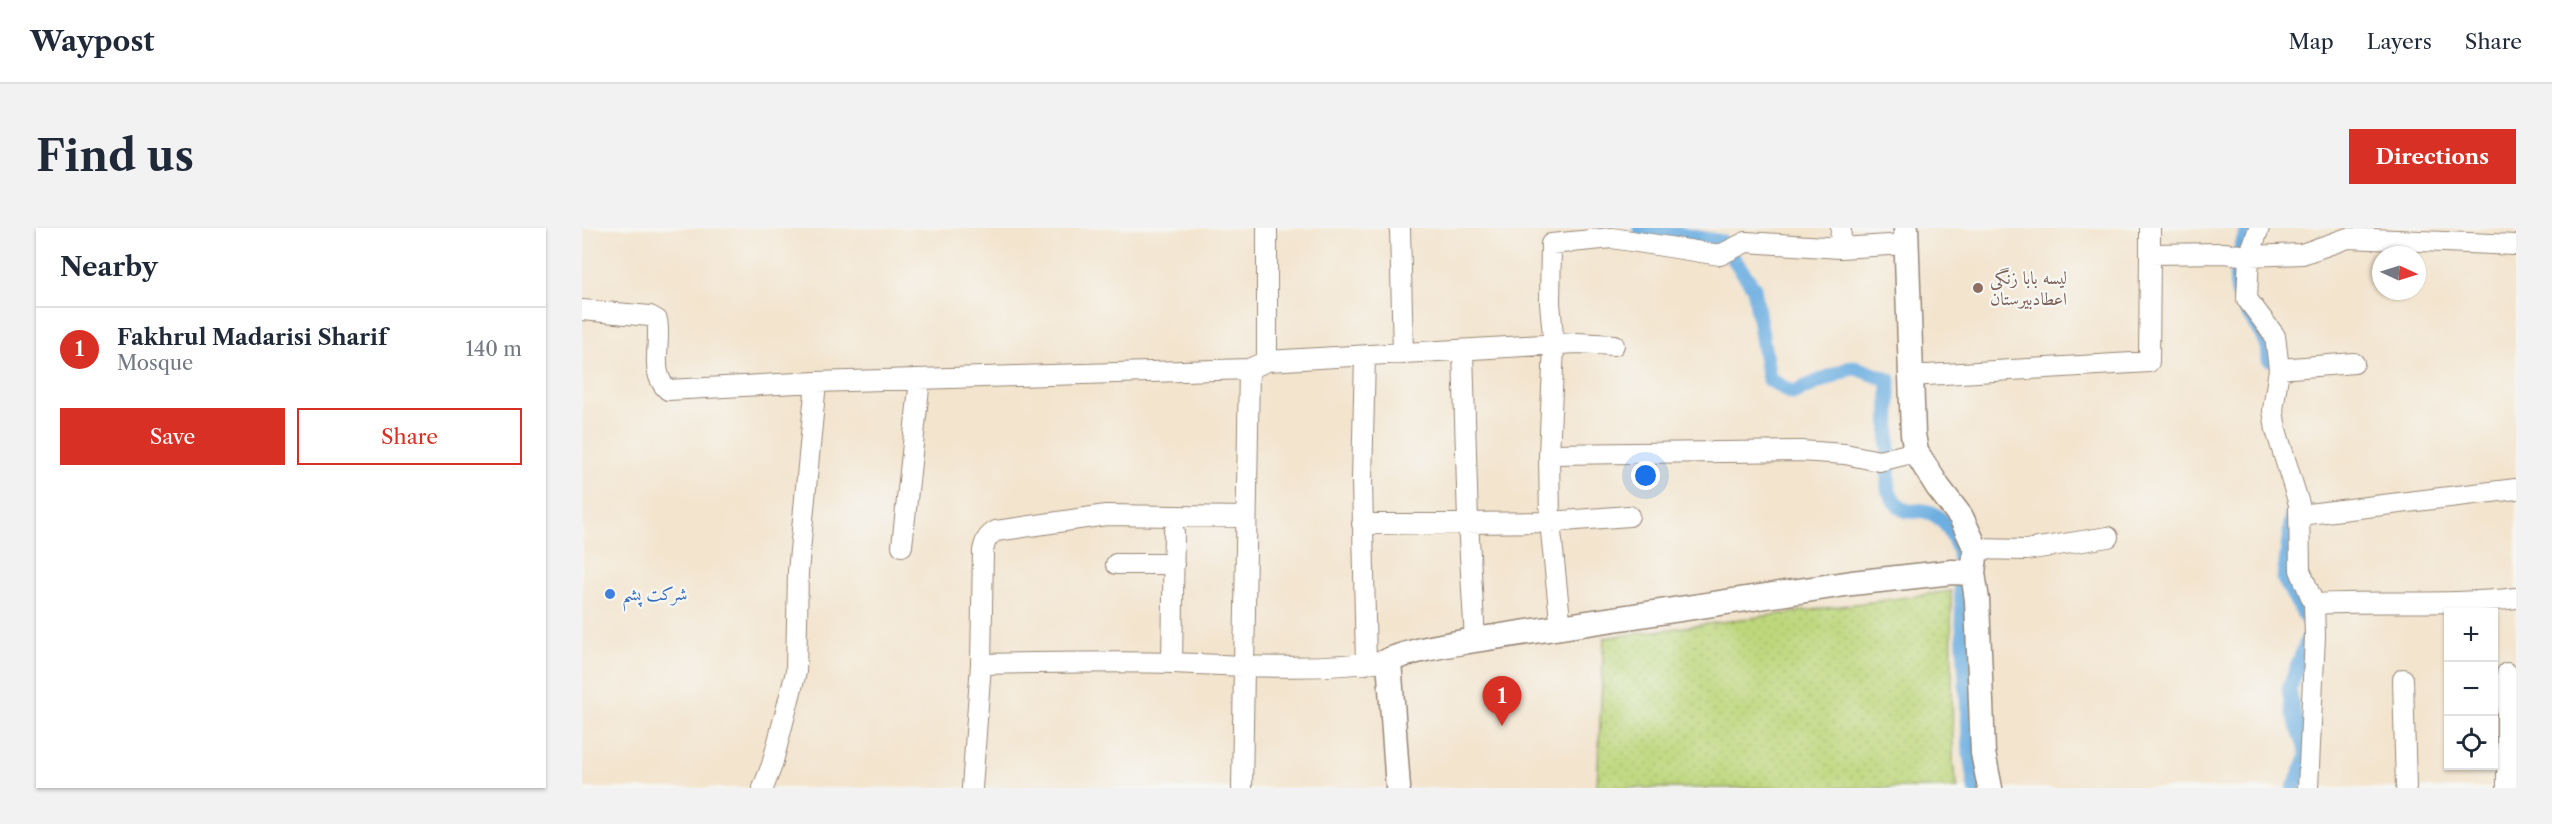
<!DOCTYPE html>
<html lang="en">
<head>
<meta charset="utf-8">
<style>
  :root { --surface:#fff; --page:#f2f2f3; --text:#1f2937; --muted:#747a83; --line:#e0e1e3; --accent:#d93025 }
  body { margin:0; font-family:"Libre Caslon Text",Amiri,serif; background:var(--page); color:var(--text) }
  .controls { position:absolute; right:18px; bottom:18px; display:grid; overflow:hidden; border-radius:0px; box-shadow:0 2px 4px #0004 }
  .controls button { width:54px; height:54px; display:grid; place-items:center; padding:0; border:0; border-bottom:2px solid var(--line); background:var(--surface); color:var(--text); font:30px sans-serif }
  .compass { position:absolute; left:1790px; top:18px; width:54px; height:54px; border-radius:50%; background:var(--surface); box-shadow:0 2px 4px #0004; rotate:94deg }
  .you { position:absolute; left:1064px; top:248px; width:21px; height:21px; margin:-15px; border:4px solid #fff; border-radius:50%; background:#1a73e8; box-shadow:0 0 0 9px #1a73e833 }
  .badge { display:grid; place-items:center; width:39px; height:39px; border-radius:50%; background:var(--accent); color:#fff; font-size:20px; font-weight:700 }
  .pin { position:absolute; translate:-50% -50px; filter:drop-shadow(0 2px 3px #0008) }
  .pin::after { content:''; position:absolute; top:32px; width:21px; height:18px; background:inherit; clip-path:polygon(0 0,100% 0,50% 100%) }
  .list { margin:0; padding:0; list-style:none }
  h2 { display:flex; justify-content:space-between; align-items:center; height:78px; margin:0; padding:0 24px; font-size:26px }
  h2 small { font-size:20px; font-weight:400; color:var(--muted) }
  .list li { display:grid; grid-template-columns:39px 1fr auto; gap:18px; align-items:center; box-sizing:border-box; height:84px; padding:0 24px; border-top:2px solid var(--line) }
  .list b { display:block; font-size:22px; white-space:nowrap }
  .list p { margin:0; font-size:20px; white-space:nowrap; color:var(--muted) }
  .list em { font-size:20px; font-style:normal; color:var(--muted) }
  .actions { display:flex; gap:12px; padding:18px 24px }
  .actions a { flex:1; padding:14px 0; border:2px solid var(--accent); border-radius:0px; text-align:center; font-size:21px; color:var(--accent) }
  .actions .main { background:var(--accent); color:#fff }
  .icon { flex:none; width:33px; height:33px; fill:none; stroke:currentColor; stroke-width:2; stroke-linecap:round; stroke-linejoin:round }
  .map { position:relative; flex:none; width:1934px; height:560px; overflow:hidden; border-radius:0px }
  header { display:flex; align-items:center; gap:36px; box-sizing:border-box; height:84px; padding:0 30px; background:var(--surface); border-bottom:2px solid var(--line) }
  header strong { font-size:28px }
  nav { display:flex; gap:33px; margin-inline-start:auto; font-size:21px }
  .intro { display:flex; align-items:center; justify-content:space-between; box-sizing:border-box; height:144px; padding:0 36px }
  h1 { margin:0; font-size:42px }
  .button { padding:15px 27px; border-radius:0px; background:var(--accent); color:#fff; font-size:21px; font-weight:700 }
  main { display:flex; gap:36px; padding:0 36px }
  aside { flex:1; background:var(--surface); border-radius:0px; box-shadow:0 2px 4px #0004 }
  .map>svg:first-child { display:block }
  .park { fill:url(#park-dots); stroke:#7c804d; stroke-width:1.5 }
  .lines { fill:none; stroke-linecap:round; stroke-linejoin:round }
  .canal { stroke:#6dafe1; stroke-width:15 }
  .minor-casing { stroke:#978776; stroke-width:22 }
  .major-casing { stroke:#978776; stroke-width:27 }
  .minor { stroke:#fff; stroke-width:20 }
  .major { stroke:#fff; stroke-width:24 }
  .education-dot { fill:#8d6e63; stroke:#f6f6f2; stroke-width:2 }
  .shop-dot { fill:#3f7fe0; stroke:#f6f6f2; stroke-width:2 }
  .labels { text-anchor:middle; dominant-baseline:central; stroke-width:4.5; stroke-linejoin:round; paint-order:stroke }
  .education-label { font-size:18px; fill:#785e54; stroke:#f6f6f2; text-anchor:start }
  .shop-label { font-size:18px; fill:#366cbe; stroke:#f6f6f2; text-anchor:start }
</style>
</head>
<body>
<header>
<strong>Waypost</strong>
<nav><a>Map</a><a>Layers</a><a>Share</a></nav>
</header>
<div class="intro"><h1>Find us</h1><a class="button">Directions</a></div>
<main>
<aside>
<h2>Nearby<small></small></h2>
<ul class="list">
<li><span class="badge">1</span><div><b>Fakhrul Madarisi Sharif</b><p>Mosque</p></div><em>140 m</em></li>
</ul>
<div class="actions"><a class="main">Save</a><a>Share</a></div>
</aside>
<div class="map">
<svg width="1934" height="560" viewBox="0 0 1934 560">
  <defs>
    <pattern id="park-dots" width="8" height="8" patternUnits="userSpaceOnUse" patternTransform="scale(1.5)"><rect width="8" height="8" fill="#bdd77c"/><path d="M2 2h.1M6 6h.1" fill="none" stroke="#a3b96b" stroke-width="1.8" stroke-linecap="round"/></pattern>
  </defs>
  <rect width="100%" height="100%" fill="#f6f6f2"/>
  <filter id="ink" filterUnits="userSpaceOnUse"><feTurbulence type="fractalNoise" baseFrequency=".0167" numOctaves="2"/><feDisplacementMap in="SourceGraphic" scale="12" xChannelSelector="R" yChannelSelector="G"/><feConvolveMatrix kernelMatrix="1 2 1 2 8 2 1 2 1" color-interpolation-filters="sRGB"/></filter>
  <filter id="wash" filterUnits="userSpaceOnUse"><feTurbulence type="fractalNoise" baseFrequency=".008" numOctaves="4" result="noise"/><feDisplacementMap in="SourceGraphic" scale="24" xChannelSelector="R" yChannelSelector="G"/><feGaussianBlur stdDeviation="1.35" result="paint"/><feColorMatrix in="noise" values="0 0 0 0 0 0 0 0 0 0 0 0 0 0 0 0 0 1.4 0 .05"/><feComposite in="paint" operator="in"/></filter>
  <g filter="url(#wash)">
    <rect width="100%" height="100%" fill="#f3e4ce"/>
    <path class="park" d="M1369 363 1371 536 1376 560H1015L1022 410Z"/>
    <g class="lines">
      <path class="canal" d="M1058 0 1140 14 1172 60 1187 151 1210 165 1271 139 1307 152 1306 261C1310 270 1316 282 1327 283 1332 284 1337 282 1342 283 1362 286 1371 306 1377 323L1388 525 1393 560
        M1666 0C1659 21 1651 41 1656 64 1662 88 1687 105 1687 131
        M1710 288 1702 351 1730 400 1707 461 1711 485 1726 527 1712 560"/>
    </g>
  </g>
  <g filter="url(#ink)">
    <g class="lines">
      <defs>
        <path id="minor" d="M818 0 821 126
          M1677 0 1667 28 1665 71 1693 108 1697 141 1691 182 1694 202 1717 276 1718 342 1732 376 1733 408 1726 560
          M1258 20 1259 0
          M1568 26V0
          M0 82 68 88 75 92C80 115 66 145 86 162L234 154 667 141 685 133 995 115 1032 117
          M881 123 886 294 893 412
          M783 128 780 252 784 436
          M685 133V0
          M1697 141 1772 135
          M1328 148 1567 134 1568 26 1642 25 1667 28 1720 26 1766 10 1934 17
          M967 226 1218 223 1263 226 1297 233 1334 224
          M1718 287 1934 261
          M780 296 968 294 1047 288
          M320 318 338 151
          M1394 321 1444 322 1526 309
          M534 336H592
          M1732 376C1799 372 1867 378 1934 370
          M979 401 968 294 967 226 972 118 968 75 969 16 1030 10 1138 27 1164 14 1258 20 1324 16
          M590 435 592 304
          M399 436C463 435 528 433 592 435 663 438 737 443 807 432
          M1821 451 1824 560
          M181 560 190 537 214 444 216 344 234 154
          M390 560 399 436 401 323C403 313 405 308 414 303L524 287 664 289
          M660 560 667 141
          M1925 560V445"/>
        <path id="major" d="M1324 0 1331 206 1334 224 1356 259 1379 289 1394 321 1391 345 1395 372 1401 525 1408 560
          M816 560 807 432C835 421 864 417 893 412L1270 355 1370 344 1391 345"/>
      </defs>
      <use href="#minor" class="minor-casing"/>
      <use href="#major" class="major-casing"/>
      <use href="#minor" class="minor"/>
      <use href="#major" class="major"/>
    </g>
  </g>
  <circle class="education-dot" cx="1396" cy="60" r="6"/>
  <circle class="shop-dot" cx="28" cy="366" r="6"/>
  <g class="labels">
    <g class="education-label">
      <text x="1408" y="50">لیسه بابا زنگی<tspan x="1408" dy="21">اعطادبیرستان</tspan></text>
    </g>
    <g class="shop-label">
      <text x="40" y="366">شرکت پشم</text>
    </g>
  </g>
</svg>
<div class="controls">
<button>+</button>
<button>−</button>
<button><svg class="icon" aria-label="locate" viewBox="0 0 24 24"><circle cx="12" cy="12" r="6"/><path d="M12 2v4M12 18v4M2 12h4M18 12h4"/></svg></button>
</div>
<svg class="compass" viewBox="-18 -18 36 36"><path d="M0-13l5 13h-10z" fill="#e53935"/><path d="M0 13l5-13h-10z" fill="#747a83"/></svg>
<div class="you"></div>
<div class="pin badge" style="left:920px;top:498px">1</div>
</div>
</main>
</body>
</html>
